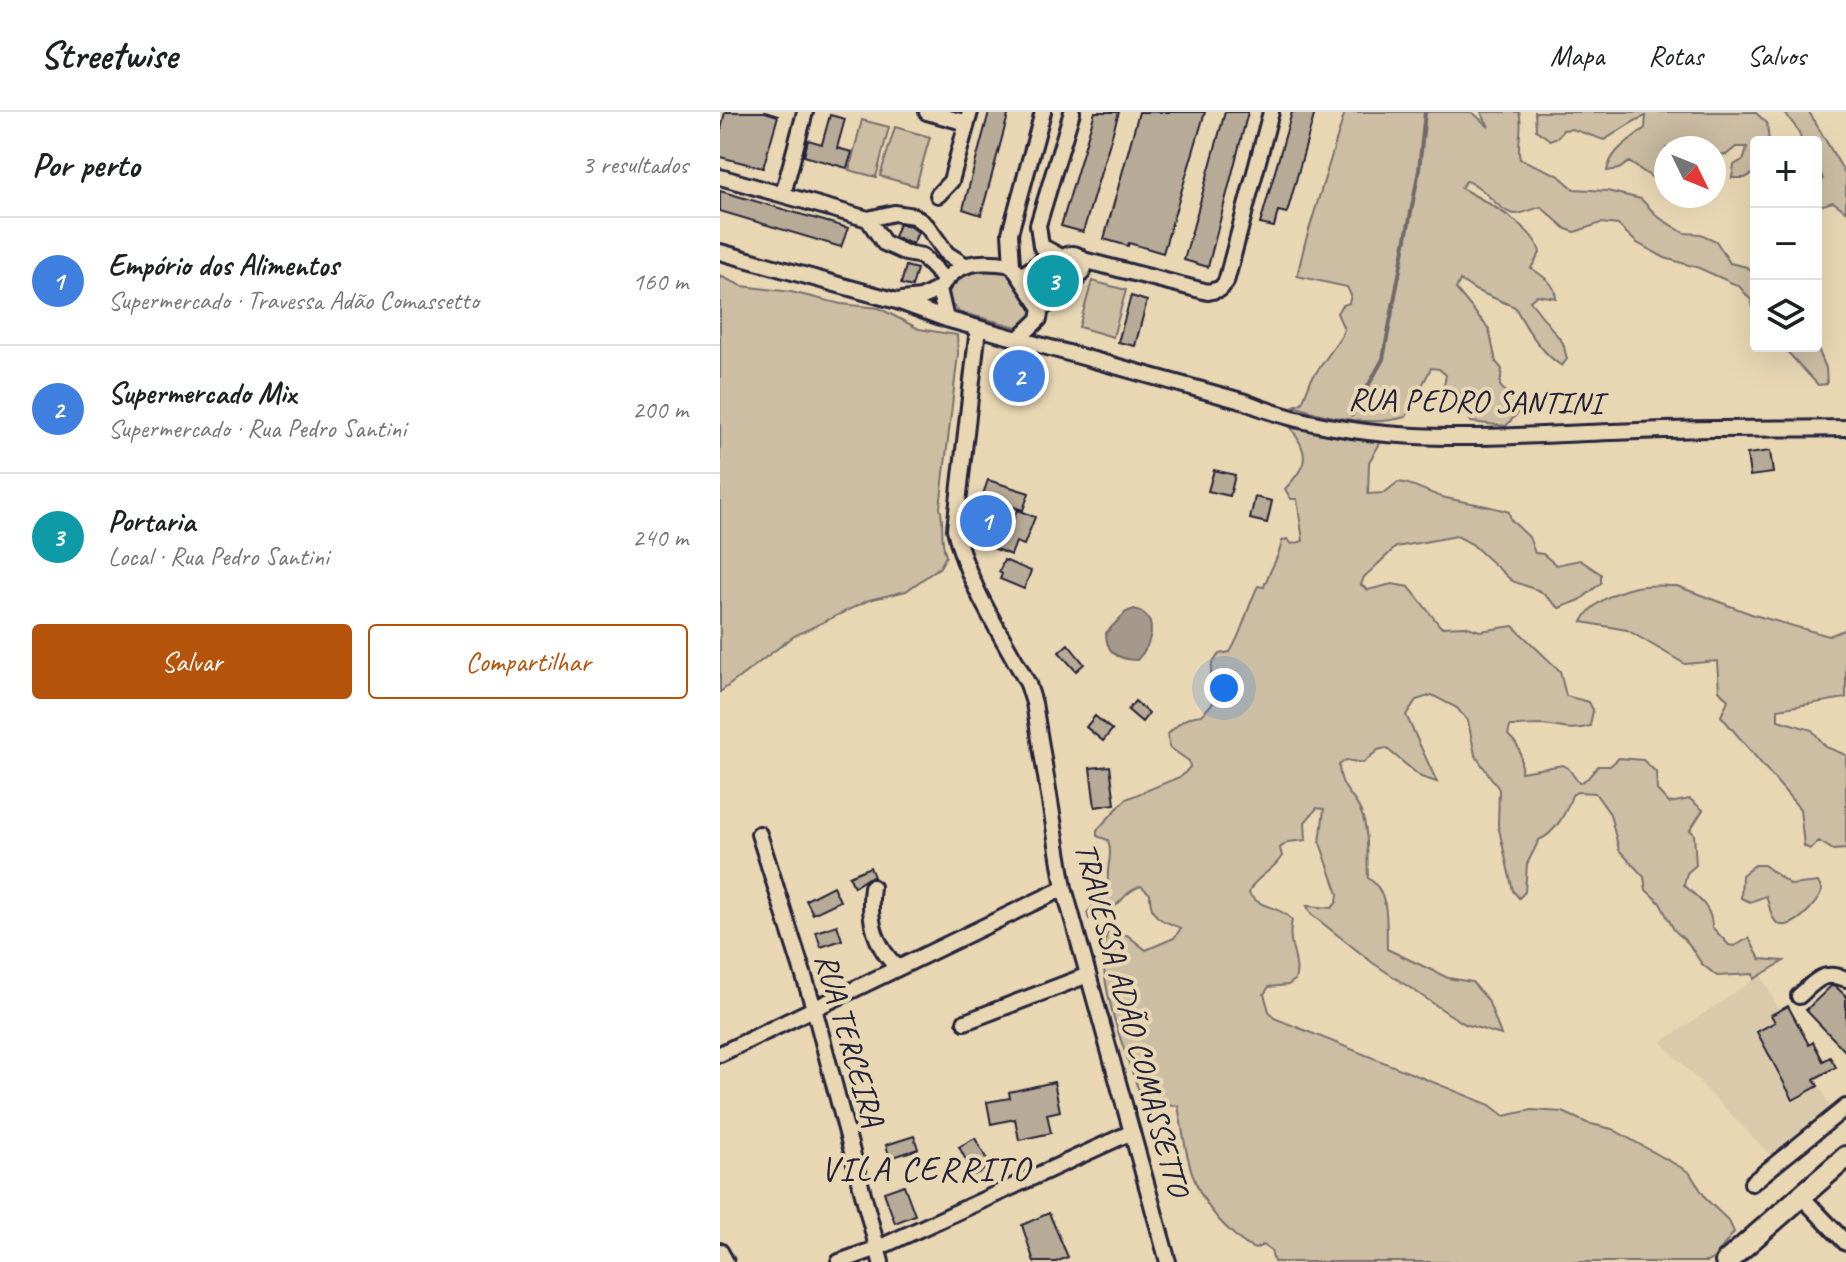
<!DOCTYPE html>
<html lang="pt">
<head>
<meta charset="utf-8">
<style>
  :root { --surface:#fff; --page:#f6f6f6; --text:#202124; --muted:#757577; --line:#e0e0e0; --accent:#b45309 }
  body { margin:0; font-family:Caveat,sans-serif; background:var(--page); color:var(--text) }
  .controls { position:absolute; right:24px; top:24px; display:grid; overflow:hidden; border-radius:8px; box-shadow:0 8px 32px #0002 }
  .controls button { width:72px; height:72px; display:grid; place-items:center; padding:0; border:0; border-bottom:2px solid var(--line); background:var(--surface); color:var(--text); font:40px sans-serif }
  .compass { position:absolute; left:934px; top:24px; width:72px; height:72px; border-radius:50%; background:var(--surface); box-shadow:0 8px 32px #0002; rotate:133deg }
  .you { position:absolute; left:504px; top:576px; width:28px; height:28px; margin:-20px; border:6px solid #fff; border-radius:50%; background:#1a73e8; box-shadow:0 0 0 12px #1a73e833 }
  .badge { display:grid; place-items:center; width:52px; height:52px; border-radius:50%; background:var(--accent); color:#fff; font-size:26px; font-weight:700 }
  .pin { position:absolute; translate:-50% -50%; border:4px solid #fff; box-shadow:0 2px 8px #0006 }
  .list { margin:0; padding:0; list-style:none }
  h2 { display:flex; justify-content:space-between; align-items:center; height:104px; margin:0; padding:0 32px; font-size:34px }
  h2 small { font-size:26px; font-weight:400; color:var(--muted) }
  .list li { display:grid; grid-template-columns:52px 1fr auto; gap:24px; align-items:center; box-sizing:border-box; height:128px; padding:0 32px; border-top:2px solid var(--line) }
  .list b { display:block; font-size:30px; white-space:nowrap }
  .list p { margin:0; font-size:26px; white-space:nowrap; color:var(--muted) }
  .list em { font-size:26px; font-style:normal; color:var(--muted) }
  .actions { display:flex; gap:16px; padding:24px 32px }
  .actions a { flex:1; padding:18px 0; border:2px solid var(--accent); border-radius:8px; text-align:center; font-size:28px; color:var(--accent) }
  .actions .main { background:var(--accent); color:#fff }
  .icon { flex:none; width:44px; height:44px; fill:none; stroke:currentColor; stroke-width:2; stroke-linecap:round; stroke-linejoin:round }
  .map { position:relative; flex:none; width:1126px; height:1150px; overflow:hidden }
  header { display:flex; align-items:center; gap:48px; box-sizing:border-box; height:112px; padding:0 40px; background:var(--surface); border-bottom:2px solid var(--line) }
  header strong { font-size:38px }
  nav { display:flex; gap:44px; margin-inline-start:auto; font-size:28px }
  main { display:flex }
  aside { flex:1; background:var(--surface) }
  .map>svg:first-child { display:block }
  .built { fill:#dacaab }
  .green { fill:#ccbda3; stroke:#77706f; stroke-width:2 }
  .water { fill:#a5998b; stroke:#71696b; stroke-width:2 }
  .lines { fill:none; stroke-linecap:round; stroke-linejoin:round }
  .stream { stroke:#71696b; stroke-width:4 }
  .building { fill:#b7aa96; stroke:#22223b; stroke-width:2 }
  .minor-casing { stroke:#22223b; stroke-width:20 }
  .highway-casing { stroke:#22223b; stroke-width:26 }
  .minor { stroke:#e9d7b4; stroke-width:14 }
  .highway { stroke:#e9d7b4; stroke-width:20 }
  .labels { text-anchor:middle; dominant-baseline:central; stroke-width:8; stroke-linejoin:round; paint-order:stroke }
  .street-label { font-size:32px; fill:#22223b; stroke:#e9d7b4 }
  .neighbourhood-label { font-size:34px; letter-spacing:2px; fill:#22223b; stroke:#e9d7b4 }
</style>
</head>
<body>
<header>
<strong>Streetwise</strong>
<nav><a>Mapa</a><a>Rotas</a><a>Salvos</a></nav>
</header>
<main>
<aside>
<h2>Por perto<small>3 resultados</small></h2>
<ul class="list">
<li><span class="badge" style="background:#3f7fe0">1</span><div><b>Empório dos Alimentos</b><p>Supermercado · Travessa Adão Comassetto</p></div><em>160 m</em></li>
<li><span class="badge" style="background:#3f7fe0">2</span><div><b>Supermercado Mix</b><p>Supermercado · Rua Pedro Santini</p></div><em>200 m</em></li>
<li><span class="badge" style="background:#0f9aa8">3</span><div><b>Portaria</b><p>Local · Rua Pedro Santini</p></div><em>240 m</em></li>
</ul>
<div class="actions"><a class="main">Salvar</a><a>Compartilhar</a></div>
</aside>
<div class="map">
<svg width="1126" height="1150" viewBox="0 0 1126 1150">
  <rect width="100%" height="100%" fill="#e9d7b4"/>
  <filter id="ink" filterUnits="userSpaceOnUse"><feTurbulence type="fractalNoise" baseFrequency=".0125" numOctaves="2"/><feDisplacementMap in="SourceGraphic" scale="16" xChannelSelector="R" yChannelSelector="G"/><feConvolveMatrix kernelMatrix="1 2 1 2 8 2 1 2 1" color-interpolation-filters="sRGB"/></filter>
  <g filter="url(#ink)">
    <path class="built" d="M1041 863 1111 996 1051 1044 941 930Z"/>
    <path class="green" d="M625 0H752L769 15 761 0H799C804 17 796 31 800 47L838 63 854 77 887 79 921 87 938 105 964 121 981 122 996 129 1010 151 1027 155 1036 163V208L1031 188 1019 174 979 156 945 146 917 131 898 113 881 111 855 120 846 117 821 95C813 97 802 102 795 102 779 101 764 73 746 69L741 76C763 88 816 115 820 141L811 156C823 164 835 171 836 186L817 183 810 189 843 231 847 247 842 254C821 241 806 216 795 195L755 178 740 168 736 177 769 217 776 250 782 257 780 274 797 292 798 301 786 314 751 310 741 281 723 279 726 263 719 257 711 256 686 305C650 315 609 306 574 294L582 291 591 268 621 225 624 217 617 201 621 194 629 191 631 183 627 175 577 164 585 131Z
      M815 0H1035L1047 11 1049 30H1036V60L1025 66H1012L1014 53 1024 47 1027 35H1016L1006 43 994 41V36H946V66L939 70 909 50 899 57 887 59C891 38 909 29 925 16L926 4C911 9 899 20 884 28L852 17 843 18 838 25 830 28 816 18Z
      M1064 0H1089L1126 63V99L1113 90 1096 95V80L1103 67 1096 50V30H1082L1078 18Z
      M142 8 169 15 156 65 129 58Z
      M175 15 210 25 196 74 160 64Z
      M267 157C297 158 299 174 313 197L312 207 301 216 239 200 231 192 229 180C239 165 249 160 267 157Z
      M0 164 22 174 71 180 121 192 159 196 199 217 237 223 238 242 220 396C225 413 219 424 226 444L220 455 186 479 149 488 74 524 0 580Z
      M372 169 406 178 393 225 359 215Z
      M1096 232 1106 256 1107 272 1098 273 1062 234H1096Z
      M571 316 662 328 649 350 648 382 664 381 678 370C695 371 710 383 726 386 748 391 768 393 789 400L791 408 809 425 815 441 823 442 836 453 860 448 881 462V471L860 488 839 496 820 479 792 469 752 432 737 424 676 435 644 465 641 473 648 478 672 472 689 475 721 515 745 514 760 519 793 514 840 559 846 584 869 590 873 598 870 614C851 620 842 615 824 613 813 613 801 614 790 614L788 623C801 635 802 642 801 660L843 653 848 656 859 671 868 666 878 654H890L899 646 923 648 936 660 937 678 949 691 970 687 983 698 970 718 974 722 976 753 967 761 964 773C978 786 992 795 992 815L1009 833 1014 834 1029 826 1040 847 1064 849 1034 867 1033 862 997 864 982 852 968 831 954 818 940 791 926 778 924 765 899 738 890 702 875 681 857 680 852 683C847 699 836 721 819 728L807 752 805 780 799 786 793 779 778 713 779 677 755 643 748 609 737 596 712 583 696 588 686 603 717 670 701 665 666 636 658 638 643 651 626 648 619 653C620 678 632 680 641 700 649 719 647 745 648 766 671 780 666 812 667 837L728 866 752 870 768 888 781 923 745 912 729 902 653 851 591 802 587 794 612 796 617 790 618 782 600 731 604 697 597 696 585 710 586 728 568 730 560 736 562 744C554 759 532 766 529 782 539 796 560 794 572 808 566 834 581 848 575 868L568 873 549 875 544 882 549 899 554 906 770 993 784 1004 812 998 843 1000 867 1011 892 1017 969 1060 987 1088 1009 1109 1014 1120 994 1146 987 1150H554L551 1138 543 1133 535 1137C525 1134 518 1126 510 1119 469 1081 468 1046 458 994L424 992C409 951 372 863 387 822L407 823 426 838 454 826 461 816C441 809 429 805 430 782L421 774C401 780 399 802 369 807L367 801 389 776C384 759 394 745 388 728L377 724V718L406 687 462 664 470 655 469 649 449 635 448 622C459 611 466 604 482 603L503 579 500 573 490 569 492 552 499 542 510 540C524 518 526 497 538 474L544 475C549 458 559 447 562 429L567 427 572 432 583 429 577 387H571L565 377C588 352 590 344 571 316Z
      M957 474 1034 503 1109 524 1126 517V586L1058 597V608L1092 618 1106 635 1126 643V737L1113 738 1099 729 1090 737 1084 734 1080 697 1001 604 1008 588 999 578 997 549 965 552 907 518 862 510C870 491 897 479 916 475 929 472 944 474 957 474Z
      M1035 753H1044L1071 773 1098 770 1102 778C1099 791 1068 825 1055 809 1050 803 1049 791 1046 784L1030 790 1021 786 1022 763Z"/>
    <path class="water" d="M414 497C440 504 432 533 417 548 398 548 386 540 386 521L406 500Z"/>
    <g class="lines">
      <path class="stream" d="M632 303 663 247 699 58 705 0"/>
    </g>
    <path class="building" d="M5 0H45L58 4 43 56 0 45V22Z
      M269 0H289L261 103 243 97Z
      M375 0H399L363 120 341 114Z
      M419 0H485L443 141 409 131 408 134 384 127Z
      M505 0H528L488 155 464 148Z
      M572 0H595L567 101 558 99 554 115 540 112Z
      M110 3 125 7 117 36 132 40 127 56 84 44 88 28 102 32Z
      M0 79 128 116 121 135 0 99Z
      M179 112 190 114 198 120 193 132 174 125Z
      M335 153 344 171 329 180 320 163Z
      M186 154 197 157 192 175 181 172Z
      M411 184 427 189 415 234 398 230Z
      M293 249 313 256 301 292 281 286Z
      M1050 339 1053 361 1030 364 1027 342Z
      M494 358 515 363 510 384 488 379Z
      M268 368 309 381 303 398 262 385Z
      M535 385 552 389 547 411 530 407Z
      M297 398 315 405 304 433 296 430 291 443 273 436 275 426 271 425 275 415 289 420Z
      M284 448 311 459 304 477 280 467 282 462 279 460Z
      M348 532 364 552 356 559 339 540Z
      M415 589 429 601 422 610 408 598Z
      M375 604 392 618 383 629 366 615Z
      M390 654 395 692 375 695 370 656Z
      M150 755 154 765 148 766 134 775 129 764Z
      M113 774 120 789 93 802 86 788Z
      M117 813 122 828 101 835 96 820Z
      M1111 874 1116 875 1126 884V940L1086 898Z
      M1068 894 1089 933 1093 930 1103 949 1110 945 1116 955 1094 967 1098 974 1073 988 1037 920 1055 910 1051 903Z
      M334 970 340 999 327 1002 331 1021 299 1028 295 1007 271 1012 267 990 290 986 289 980Z
      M194 1024 198 1037 170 1046 166 1033Z
      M255 1026 271 1055 254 1063 239 1035Z
      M184 1073 195 1103 175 1111 164 1080Z
      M329 1101 348 1145 336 1150H314L302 1113Z"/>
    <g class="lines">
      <defs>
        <path id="minor" d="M207 0 247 11
          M0 65 148 107 174 101 194 104 207 114 227 142 243 152
          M63 82 85 0
          M218 83 231 69 250 0
          M148 107 164 131 186 141 202 144 225 168
          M0 140 177 189 226 207 525 290C648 340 788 323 918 319 987 316 1057 317 1126 316
          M340 154a12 12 0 1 1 24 0a12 12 0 1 1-24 0Z
          M343 146 321 134 318 113 352 0
          M363 148 488 180 500 177 506 170 551 0
          M292 153 290 121 323 0
          M301 164 334 141
          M182 188 201 186 219 177
          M321 196 351 179 358 164
          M226 207 219 177C237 148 261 148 292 153L321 196 319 207 299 226
          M258 216 235 417C247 472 282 523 308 572L314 591 344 776 448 1150
          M39 722 94 896 161 1150
          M152 775C148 807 154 834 178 856
          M1079 884C1096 869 1102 858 1126 867
          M245 910 368 863
          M0 942 344 776
          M1032 1071 1126 995
          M1081 1084 1126 1131
          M0 1139 6 1150
          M119 1150 158 1136 412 1020"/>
        <path id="highway" d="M1006 1150 1126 1045"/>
      </defs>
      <use href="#minor" class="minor-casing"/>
      <use href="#highway" class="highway-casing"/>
      <use href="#minor" class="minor"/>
      <use href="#highway" class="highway"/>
    </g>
  </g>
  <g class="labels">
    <g class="street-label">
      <text transform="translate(755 289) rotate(1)">RUA PEDRO SANTINI</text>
      <text transform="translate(412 907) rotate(75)">TRAVESSA ADÃO COMASSETTO</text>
      <text transform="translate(130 928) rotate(74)">RUA TERCEIRA</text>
    </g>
    <g class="neighbourhood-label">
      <text x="206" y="1056">VILA CERRITO</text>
    </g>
  </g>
</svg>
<div class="controls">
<button>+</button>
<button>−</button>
<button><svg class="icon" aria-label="layers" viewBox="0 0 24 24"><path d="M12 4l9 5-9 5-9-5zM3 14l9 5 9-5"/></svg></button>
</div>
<svg class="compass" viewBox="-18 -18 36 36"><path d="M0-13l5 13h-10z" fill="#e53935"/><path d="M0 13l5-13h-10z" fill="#757577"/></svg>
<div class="you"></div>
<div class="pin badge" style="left:266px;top:409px;background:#3f7fe0">1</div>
<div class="pin badge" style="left:299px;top:264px;background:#3f7fe0">2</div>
<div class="pin badge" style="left:333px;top:169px;background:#0f9aa8">3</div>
</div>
</main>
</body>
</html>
